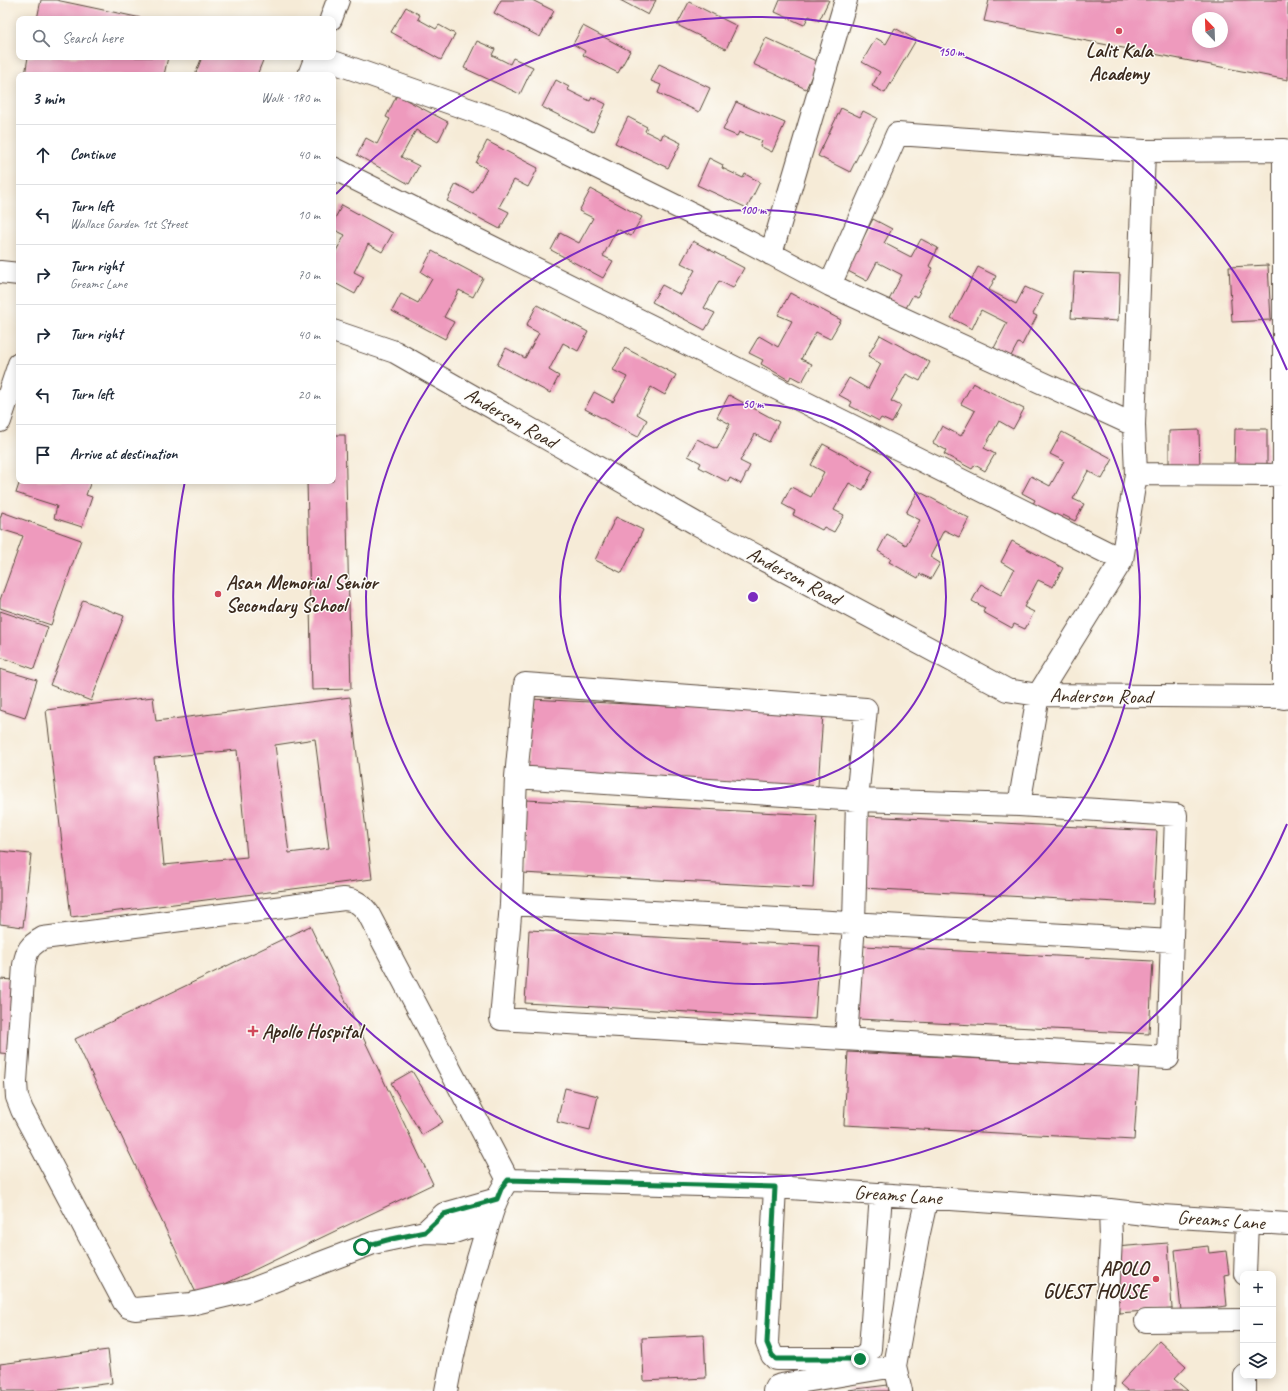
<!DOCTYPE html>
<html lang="en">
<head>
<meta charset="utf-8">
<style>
  :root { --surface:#fff; --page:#f2f2f3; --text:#1f2937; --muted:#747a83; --line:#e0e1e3 }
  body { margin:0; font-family:Caveat,sans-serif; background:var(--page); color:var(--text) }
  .controls { position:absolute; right:12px; bottom:12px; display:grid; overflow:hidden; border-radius:8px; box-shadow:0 2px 10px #0003 }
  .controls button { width:36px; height:36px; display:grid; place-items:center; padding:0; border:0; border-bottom:1px solid var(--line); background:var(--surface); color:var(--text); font:20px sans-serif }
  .compass { position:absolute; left:1192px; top:12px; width:36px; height:36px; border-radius:50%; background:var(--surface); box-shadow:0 2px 10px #0003; rotate:337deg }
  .stop { position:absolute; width:12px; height:12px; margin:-9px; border:3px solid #0b8043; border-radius:50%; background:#fff }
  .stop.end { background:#0b8043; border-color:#fff; box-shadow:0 1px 4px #0008 }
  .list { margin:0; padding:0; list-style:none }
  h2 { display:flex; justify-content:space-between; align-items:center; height:52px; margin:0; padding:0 16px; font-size:17px }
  h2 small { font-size:13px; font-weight:400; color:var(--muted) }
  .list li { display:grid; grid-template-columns:26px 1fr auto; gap:12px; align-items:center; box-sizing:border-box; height:60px; padding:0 16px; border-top:1px solid var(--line) }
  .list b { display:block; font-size:15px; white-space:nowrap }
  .list p { margin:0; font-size:13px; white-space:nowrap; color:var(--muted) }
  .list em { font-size:13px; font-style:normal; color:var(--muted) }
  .icon { flex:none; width:22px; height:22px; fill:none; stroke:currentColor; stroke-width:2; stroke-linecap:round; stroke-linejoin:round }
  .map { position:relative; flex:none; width:1288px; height:1391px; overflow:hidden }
  .search { position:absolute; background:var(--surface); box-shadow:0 2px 10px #0003; left:16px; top:16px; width:320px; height:44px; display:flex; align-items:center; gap:10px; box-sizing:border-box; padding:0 14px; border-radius:8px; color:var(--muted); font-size:15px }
  .panel { position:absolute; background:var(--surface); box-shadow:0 2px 10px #0003; left:16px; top:72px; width:320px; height:412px; border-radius:8px }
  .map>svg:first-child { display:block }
  .building { fill:#ee9abd; fill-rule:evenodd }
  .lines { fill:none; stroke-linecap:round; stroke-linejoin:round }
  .minor-casing { stroke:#57473a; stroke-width:24 }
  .minor { stroke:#fff; stroke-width:22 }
  .route { stroke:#0b8043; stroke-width:5 }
  .ring { fill:none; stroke:#7b2cbf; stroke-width:2 }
  .poi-dot { fill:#d1495b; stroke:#fdfcf7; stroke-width:1.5 }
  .labels { text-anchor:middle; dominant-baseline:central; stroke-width:3; stroke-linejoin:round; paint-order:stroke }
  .poi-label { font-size:20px; font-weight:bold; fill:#3b2a1e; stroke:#fdfcf7; text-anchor:start }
  .street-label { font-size:20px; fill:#3b2a1e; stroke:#fdfcf7 }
  .centre { fill:#7b2cbf; stroke:#fdfcf7; stroke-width:2 }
  .ring-label { font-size:12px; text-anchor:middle; font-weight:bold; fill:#7b2cbf; stroke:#fdfcf7; stroke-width:3; stroke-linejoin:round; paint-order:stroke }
</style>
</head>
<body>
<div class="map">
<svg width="1288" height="1391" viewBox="0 0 1288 1391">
  <rect width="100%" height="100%" fill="#fdfcf7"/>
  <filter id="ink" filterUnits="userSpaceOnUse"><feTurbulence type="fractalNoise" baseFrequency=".025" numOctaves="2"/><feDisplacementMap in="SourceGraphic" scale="8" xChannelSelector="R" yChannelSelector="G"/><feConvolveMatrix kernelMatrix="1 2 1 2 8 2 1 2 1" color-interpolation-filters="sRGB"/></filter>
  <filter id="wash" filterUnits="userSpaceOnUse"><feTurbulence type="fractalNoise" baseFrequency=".012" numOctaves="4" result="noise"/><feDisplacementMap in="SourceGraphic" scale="16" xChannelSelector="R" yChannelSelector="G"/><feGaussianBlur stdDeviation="0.9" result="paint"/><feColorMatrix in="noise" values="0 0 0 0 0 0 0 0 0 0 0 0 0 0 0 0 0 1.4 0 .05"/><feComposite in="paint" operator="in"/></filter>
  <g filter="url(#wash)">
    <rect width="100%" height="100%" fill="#f6ebd7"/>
    <g id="blocks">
      <path class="building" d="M41 0H56L146 19H37Z
        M501 0H532L554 11 540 37 494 13Z
        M620 0H656L648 15Z
        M780 0H829L819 21 809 16 804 25 775 12Z
        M989 0H1288V80L984 21ZM1198 18H1222V42H1198Z
        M689 2 737 26 726 49 677 25Z
        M406 7 420 15 418 19 436 29 439 25 455 34 441 60 391 32Z
        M583 26 630 51 618 73 583 55 585 51 573 44Z
        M895 28 916 40 885 93 872 86 880 72 862 62 876 38 886 44Z
        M766 38 818 62 806 89 753 64Z
        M477 41 495 49 492 55 510 64 513 58 533 67 520 94 464 68Z
        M28 57H168L164 75H25Z
        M202 57H261L264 58 257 75H195Z
        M659 64 710 88 699 112 658 93 661 85 651 81Z
        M556 80 569 87 568 90 590 101 592 97 606 104 593 132 542 107Z
        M397 95 448 122 438 142 416 130 401 157 419 166 409 184 357 155 366 138 377 144 390 119 386 117Z
        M736 102 785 123 772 152 760 146 762 141 739 132 737 136 723 130Z
        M841 108 860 117 863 111 877 118 850 172 818 156Z
        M628 117 647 127 645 131 661 139 663 134 681 143 668 168 615 143Z
        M487 141 538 168 528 187 514 180 499 207 509 212 500 229 447 201 456 184 473 193 487 169 476 163Z
        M709 158 723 165 722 168 743 178 745 174 760 182 747 208 697 185Z
        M591 189 642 217 631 236 617 229 603 256 613 261 603 278 551 250 560 233 579 243 593 218 579 211Z
        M342 205 393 233 382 252 368 244 354 272 364 277 355 294 333 282V256L345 235 333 229V222Z
        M873 219 892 229 884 243 911 257 921 239 938 248 929 266 933 268 917 297 913 295 906 308 889 300 902 275 877 262 867 281 846 270Z
        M693 241 744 268 733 288 719 281 704 308 715 313 705 330 652 302 662 285 681 295 695 270 681 263Z
        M432 251 483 278 473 297 459 290 444 317 454 322 445 339 392 311 401 294 418 303 432 279 421 272Z
        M1268 265 1271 320 1232 322 1229 267Z
        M978 267 996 276 989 290 1016 304 1025 287 1043 295 1033 314 1037 316 1022 345 1018 343 1011 356 994 348 1007 323 981 310 972 329 951 318Z
        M1074 272 1120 274 1118 321 1071 318Z
        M790 293 841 320 830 339 816 332 801 359 812 364 802 382 791 376 789 380 761 364 763 360 749 353 759 336 778 347 792 321 778 315Z
        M537 305 588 332 578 351 563 343 549 370 559 376 550 393 497 365 506 348 525 358 539 333 526 326Z
        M880 335 930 362 920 381 906 374 891 401 901 406 892 423 881 418 879 421 850 406 852 402 839 395 849 378 868 389 881 364 868 356Z
        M625 348 676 375 665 395 651 387 637 414 647 420 638 437 585 409 594 392 613 402 627 377 613 370Z
        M973 383 1024 409 1013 429 999 421 984 448 995 454 985 471 975 465 972 469 944 454 946 450 933 443 942 426 961 436 975 411 961 404Z
        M729 395 779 422 769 442 755 434 740 461 750 466 741 484 730 478 728 482 699 467 701 463 688 456 697 439 717 449 730 424 717 417Z
        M1235 429H1267V469H1234Z
        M1199 430 1200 469 1169 470V431Z
        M1062 432 1113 459 1102 479 1088 471 1073 499 1084 504 1075 521 1063 515 1062 519 1033 504 1035 500 1022 493 1031 476 1050 486 1064 461 1050 454Z
        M333 435H345L351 689 312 690 307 481H333Z
        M823 444 873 471 863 490 849 483 834 510 844 515 834 532 824 527 822 530 793 515 795 511 782 504 791 487 811 497 824 472 811 465Z
        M20 481H91L86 495 92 497 82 527 54 518 57 506 16 493Z
        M918 491 969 518 959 537 944 530 930 557 940 563 931 579 920 574 918 578 889 562 891 559 878 551 887 534 906 545 920 520 906 513Z
        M2 512 81 540 51 625 0 608V600L23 536 0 529V519Z
        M616 517 643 530 622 573 595 560Z
        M1012 541 1063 568 1053 587 1038 580 1024 607 1034 612 1025 629 1014 624 1012 628 983 612 985 608 972 601 981 584 1001 595 1014 570 1001 562Z
        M83 600 124 616 91 701 50 685Z
        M0 611 48 627 34 669 0 657Z
        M0 669 37 680 25 718 0 710Z
        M153 697 156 721 350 697 372 879 71 917 46 710ZM315 739 329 848 289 853 275 745ZM237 750 247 857 164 865 154 758Z
        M531 699 823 714 818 787 527 772Z
        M526 800 817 815 813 888 522 873Z
        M866 816 1157 831 1153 904 862 888Z
        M0 851 31 854 23 927 0 924Z
        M310 926 433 1184 198 1297 75 1039Z
        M529 930 820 946 815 1019 525 1003Z
        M863 946 1153 961 1149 1034 858 1019Z
        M0 979 15 980 12 1054 0 1053Z
        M848 1052 1139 1067 1134 1140 844 1125Z
        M412 1071 443 1122 422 1135 391 1083Z
        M565 1088 598 1096 590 1130 557 1122Z
        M1168 1243 1172 1309 1119 1313 1115 1247Z
        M1208 1246 1209 1253 1226 1251 1229 1274 1224 1275 1227 1306 1181 1311 1175 1250Z
        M704 1335 706 1378 644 1381 642 1338Z
        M1159 1341 1186 1366 1174 1379 1188 1391H1128L1120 1384Z
        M108 1350 112 1383 50 1391H2L0 1364Z
        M888 1385 889 1391H848V1390Z"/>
    </g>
  </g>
  <g filter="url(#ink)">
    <use href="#blocks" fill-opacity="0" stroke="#57473a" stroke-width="1"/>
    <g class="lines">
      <defs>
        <path id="minor" d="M331 19 338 0
          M319 57 505 122 749 242 830 285 1134 425
          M309 75 316 57
          M333 168 1122 560
          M771 254 846 0
          M0 272 19 274
          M830 285 897 134 1144 151 1284 150V698
          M333 331 395 352 697 524 1007 690 1038 695 1288 697
          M0 421 19 364
          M1136 474 1284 475
          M516 777 857 800 1019 805 1176 815 1168 1058 501 1019 511 904 516 777 525 684 866 709 857 800 854 923 846 1039
          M1019 805 1038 695 1122 560 1136 474 1134 425 1144 151
          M511 904 1172 941
          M508 1180 775 1187 1110 1210 1162 1216 1288 1224
          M775 1187 767 1343 772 1355 776 1359H860L866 1355 870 1349 881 1194
          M490 1220 451 1233 425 1232 373 1243 250 1290 191 1304 135 1309 128 1307 124 1302 22 1110 17 1097 16 1082 24 965C27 950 29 946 43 938L344 899C356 900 361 904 368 913L508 1180
          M425 1232 444 1214 497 1199
          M1245 1274 1247 1222
          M1146 1321 1243 1320
          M1245 1376V1391
          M446 1391C455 1341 468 1291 483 1242 490 1221 494 1198 508 1180
          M774 1391 776 1387 781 1385 895 1366
          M901 1391 895 1366 918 1237 927 1197
          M1103 1391 1111 1239 1110 1210"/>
      </defs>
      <use href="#minor" class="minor-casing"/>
      <use href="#minor" class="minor"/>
    </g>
  </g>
  <g class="lines" filter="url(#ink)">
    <path class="route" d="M362 1247 387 1240 425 1232 444 1214 497 1199 501 1189 508 1180 775 1187 767 1343 772 1355 776 1359H860"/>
  </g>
  <g class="ring">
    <circle cx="753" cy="597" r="193"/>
    <circle cx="753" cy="597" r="387"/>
    <path d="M1287 824A580 580 0 0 1 185 481M336 194A580 580 0 0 1 1287 370"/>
  </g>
  <g class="poi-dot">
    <circle cx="1119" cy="31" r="4"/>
    <circle cx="218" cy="594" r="4"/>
    <path d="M251 1025h4v4h4v4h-4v4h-4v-4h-4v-4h4z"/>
    <circle cx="1156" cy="1279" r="4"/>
  </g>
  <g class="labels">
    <g class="poi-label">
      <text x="1119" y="50" text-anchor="middle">Lalit Kala<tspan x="1119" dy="23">Academy</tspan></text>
      <text x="226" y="582">Asan Memorial Senior<tspan x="226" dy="23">Secondary School</tspan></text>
      <text x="262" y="1031">Apollo Hospital</text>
      <text x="1148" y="1268" text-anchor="end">APOLO<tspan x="1148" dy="23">GUEST HOUSE</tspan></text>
    </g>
    <g class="street-label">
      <text transform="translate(511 418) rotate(30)">Anderson Road</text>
      <text transform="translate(794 576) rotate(28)">Anderson Road</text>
      <text transform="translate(1101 696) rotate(1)">Anderson Road</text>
      <text transform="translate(898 1195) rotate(4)">Greams Lane</text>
      <text transform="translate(1221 1220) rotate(4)">Greams Lane</text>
    </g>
  </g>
  <circle cx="753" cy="597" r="6" class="centre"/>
  <g class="ring-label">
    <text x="951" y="56">150 m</text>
    <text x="753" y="214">100 m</text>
    <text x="753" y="408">50 m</text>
  </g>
</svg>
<div class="controls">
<button>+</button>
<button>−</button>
<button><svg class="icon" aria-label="layers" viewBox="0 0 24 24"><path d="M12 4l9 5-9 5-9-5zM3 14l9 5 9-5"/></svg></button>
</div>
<svg class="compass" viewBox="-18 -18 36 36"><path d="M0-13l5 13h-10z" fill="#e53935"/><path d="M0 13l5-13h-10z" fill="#747a83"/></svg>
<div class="stop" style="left:362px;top:1247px"></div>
<div class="stop end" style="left:860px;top:1359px"></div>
<div class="search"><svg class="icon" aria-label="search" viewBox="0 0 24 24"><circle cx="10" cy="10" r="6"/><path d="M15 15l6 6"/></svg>Search here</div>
<section class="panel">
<h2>3 min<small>Walk · 180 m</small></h2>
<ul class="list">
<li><svg class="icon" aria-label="ahead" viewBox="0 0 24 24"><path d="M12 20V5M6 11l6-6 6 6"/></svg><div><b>Continue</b></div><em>40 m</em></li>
<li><svg class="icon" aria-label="left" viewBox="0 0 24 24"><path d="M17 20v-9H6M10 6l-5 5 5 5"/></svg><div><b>Turn left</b><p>Wallace Garden 1st Street</p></div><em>10 m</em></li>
<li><svg class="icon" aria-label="right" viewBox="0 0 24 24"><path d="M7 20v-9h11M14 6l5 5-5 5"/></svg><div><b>Turn right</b><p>Greams Lane</p></div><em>70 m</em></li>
<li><svg class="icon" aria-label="right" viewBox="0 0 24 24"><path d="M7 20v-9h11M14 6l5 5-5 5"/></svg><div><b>Turn right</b></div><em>40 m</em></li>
<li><svg class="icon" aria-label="left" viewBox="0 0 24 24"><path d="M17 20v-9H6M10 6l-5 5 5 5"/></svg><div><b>Turn left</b></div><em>20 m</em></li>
<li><svg class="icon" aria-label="arrive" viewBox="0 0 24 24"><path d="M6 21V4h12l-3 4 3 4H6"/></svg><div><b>Arrive at destination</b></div></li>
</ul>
</section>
</div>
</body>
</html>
